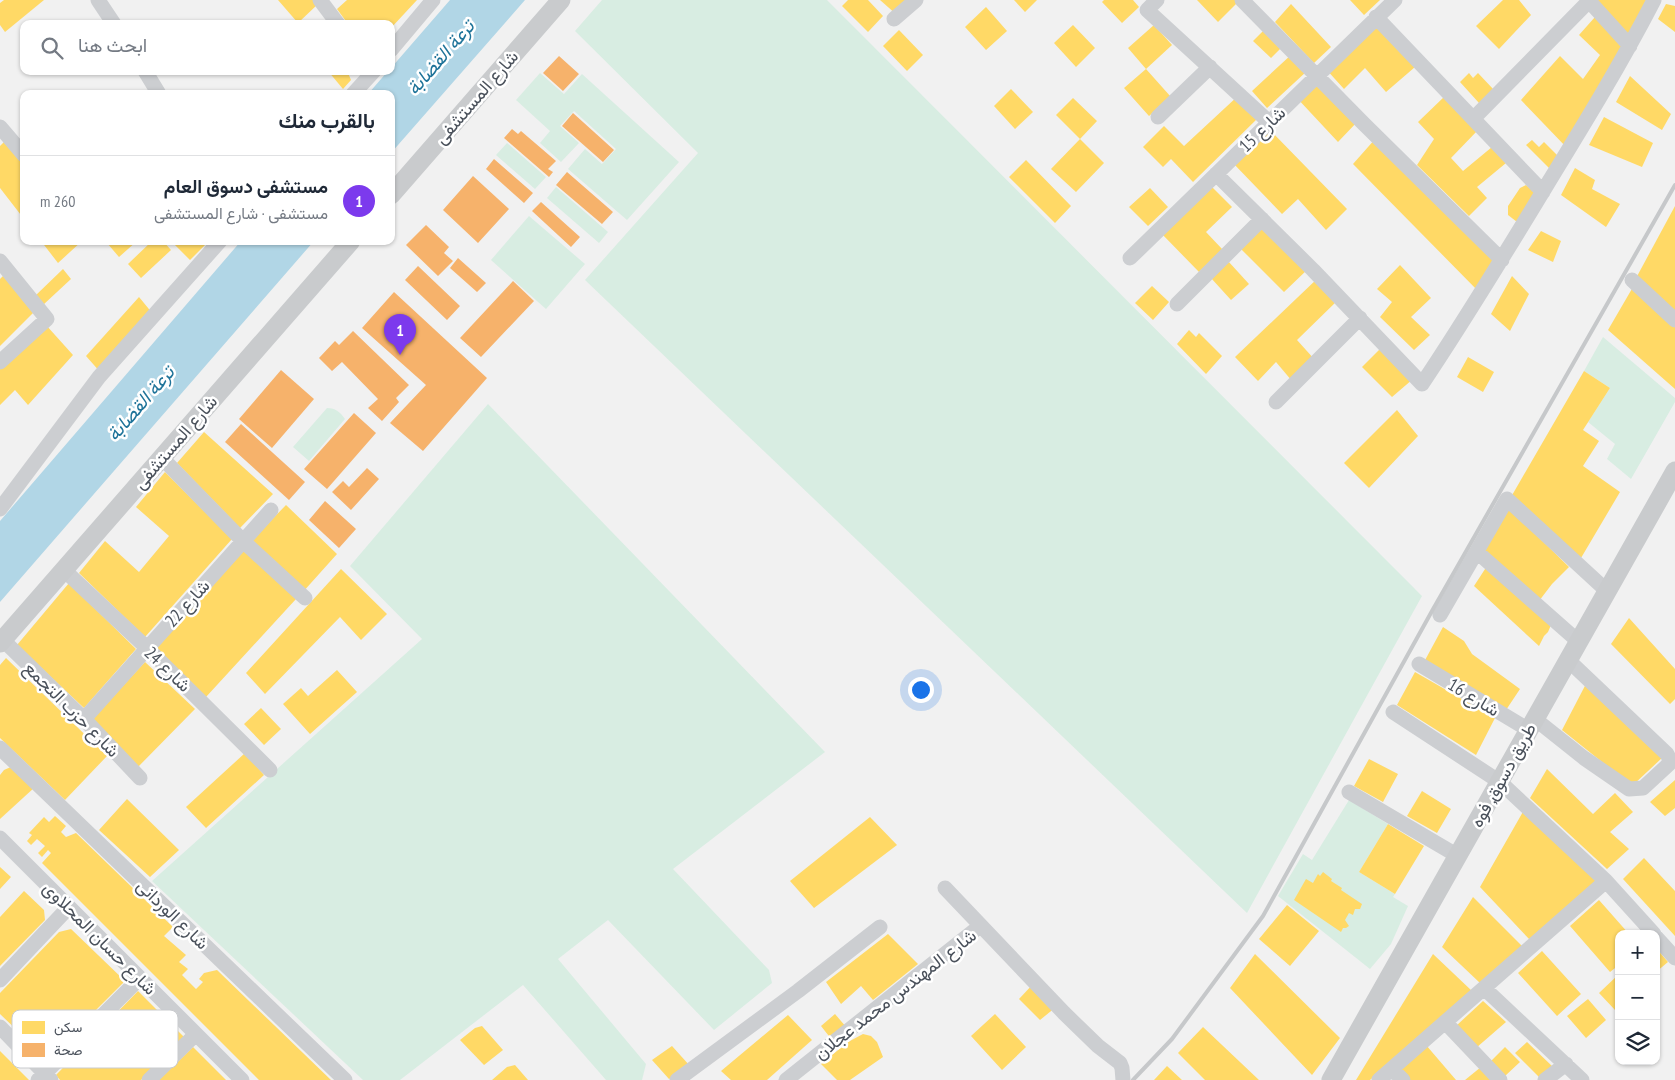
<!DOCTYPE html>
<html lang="ar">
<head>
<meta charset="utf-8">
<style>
  :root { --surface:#fff; --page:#f6f6f7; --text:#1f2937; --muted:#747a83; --line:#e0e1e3; --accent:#7c3aed }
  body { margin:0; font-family:"PT Sans Narrow",Vazirmatn,sans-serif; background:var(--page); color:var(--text); direction:rtl }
  .controls { position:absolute; right:15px; bottom:15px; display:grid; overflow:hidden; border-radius:10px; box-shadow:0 1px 4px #0004 }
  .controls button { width:45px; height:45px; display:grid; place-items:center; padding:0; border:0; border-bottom:1px solid var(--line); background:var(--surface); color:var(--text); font:25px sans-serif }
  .you { position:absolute; left:920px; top:689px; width:18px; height:18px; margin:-12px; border:4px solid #fff; border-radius:50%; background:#1a73e8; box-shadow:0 0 0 8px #1a73e833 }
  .badge { display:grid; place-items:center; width:32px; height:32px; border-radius:50%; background:var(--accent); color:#fff; font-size:16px; font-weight:700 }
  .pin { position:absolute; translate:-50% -41px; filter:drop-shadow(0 1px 2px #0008) }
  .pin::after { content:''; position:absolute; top:26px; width:18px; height:15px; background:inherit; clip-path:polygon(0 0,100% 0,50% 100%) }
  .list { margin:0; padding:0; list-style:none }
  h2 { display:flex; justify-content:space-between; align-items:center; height:65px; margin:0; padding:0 20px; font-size:21px }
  h2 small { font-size:16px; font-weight:400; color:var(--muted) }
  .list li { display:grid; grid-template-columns:32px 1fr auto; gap:15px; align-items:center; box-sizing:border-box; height:90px; padding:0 20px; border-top:1px solid var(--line) }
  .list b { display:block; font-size:19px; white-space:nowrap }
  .list p { margin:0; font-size:16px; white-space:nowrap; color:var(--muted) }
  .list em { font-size:16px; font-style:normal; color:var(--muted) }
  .icon { flex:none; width:28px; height:28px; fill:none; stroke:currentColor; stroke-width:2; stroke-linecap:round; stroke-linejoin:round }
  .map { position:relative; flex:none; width:1675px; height:1080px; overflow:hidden; direction:ltr }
  .search { position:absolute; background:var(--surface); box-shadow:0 1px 4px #0004; left:20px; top:20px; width:375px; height:55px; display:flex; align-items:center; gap:12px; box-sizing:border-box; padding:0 18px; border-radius:10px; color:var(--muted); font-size:19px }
  .panel { position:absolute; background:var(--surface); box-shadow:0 1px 4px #0004; left:20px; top:90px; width:375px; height:155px; border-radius:10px; direction:rtl }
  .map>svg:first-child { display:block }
  .green { fill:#d8ede2 }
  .water { fill:#b1d6e6 }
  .homes { fill:#ffd966 }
  .health { fill:#f6b26b }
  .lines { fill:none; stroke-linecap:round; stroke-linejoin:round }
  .minor { stroke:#ccced1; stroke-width:15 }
  .major { stroke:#c9cbcd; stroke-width:19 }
  .rail { stroke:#c6c8ca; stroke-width:4 }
  .labels { text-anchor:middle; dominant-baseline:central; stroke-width:5; stroke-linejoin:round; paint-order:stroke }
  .street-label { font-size:18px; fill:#4a515b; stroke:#fff }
  .water-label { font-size:19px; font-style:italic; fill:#1e7399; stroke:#fff }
  .key { fill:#fff; stroke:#c9cbce; stroke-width:1 }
  .key-label { font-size:14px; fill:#4a515b }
</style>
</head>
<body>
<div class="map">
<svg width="1675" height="1080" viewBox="0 0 1675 1080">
  <rect width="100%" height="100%" fill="#f1f1f1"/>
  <path class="green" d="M602 0H827L1422 596 1247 913 585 280 698 153 575 31Z
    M540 73 564 94 582 74 679 162 627 220 568 169 585 149 602 164 616 149 574 111 560 126 579 143 561 162 540 143 550 131 516 100Z
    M507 143 546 177 535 189 496 155Z
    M556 187 608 232 599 243 547 198Z
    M529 216 585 264 546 309 491 260Z
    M1603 337 1675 398V402L1631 479 1607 459 1615 444 1588 422 1610 388 1584 371Z
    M488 404 825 752 673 869 769 970 772 983 714 1030 608 920 558 959 646 1064 642 1080H606L523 985 400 1080H363L152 881 422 639 350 566Z
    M327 408C336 408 340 412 345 419L309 461 293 447Z
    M1349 800 1388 824 1359 872 1395 894 1393 897 1408 906 1391 944 1370 969 1278 896 1303 854 1312 860Z"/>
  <path class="water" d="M450 0H525L391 153V94H368L388 71H391V68Z
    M241 241H314L0 602V521Z"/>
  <path class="homes" d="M4 0H44L5 32 0 25V3Z
    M278 0H315L318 4 298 23Z
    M347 0H417L391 28V24H348L337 9Z
    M848 0H868L883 16 868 32 842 6Z
    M880 0H914L897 15Z
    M1014 0H1037L1025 12Z
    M1104 0H1133L1139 7 1122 23 1102 2Z
    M1197 0H1238L1239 1 1218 22Z
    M1350 0H1380L1364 15Z
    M1503 0H1519L1531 15 1499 49 1476 26Z
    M1595 0H1653L1632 41Z
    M1291 4 1331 47 1314 63 1275 22Z
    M1666 4 1675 6V32L1658 19Z
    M986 7 1007 31 986 50 965 27Z
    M1595 17 1624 48 1568 149 1521 100 1560 56 1583 79 1600 55 1579 35Z
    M1372 22 1415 67 1386 92 1365 68 1344 89 1325 68Z
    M1073 25 1095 48 1076 67 1054 43Z
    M1154 25 1172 45 1146 69 1128 48Z
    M1266 28 1283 46 1271 58 1253 41Z
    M899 30 923 55 907 71 883 46Z
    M1292 54 1307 71 1267 108 1252 91Z
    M1146 69 1171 97 1149 116 1124 88Z
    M328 71H349L348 73 351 80 343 89Z
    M1469 73 1473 78 1478 73 1494 90 1479 103 1460 82Z
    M1630 76 1671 114 1662 130 1616 102Z
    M1316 77 1358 121 1338 142 1296 97Z
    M1011 89 1033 112 1015 129 994 106Z
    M1239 95 1259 117 1193 182 1171 159 1163 167 1143 147 1164 126 1184 146Z
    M1445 96 1478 130 1451 158 1463 171 1492 147 1506 163 1477 187 1487 198 1469 216 1417 165 1434 139 1418 122Z
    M1073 98 1097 121 1080 139 1056 115Z
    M1604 117 1653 143 1642 167 1589 145Z
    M1267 127 1347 209 1326 230 1298 199 1282 214 1231 161Z
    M8 138 24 157V219L0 188V146Z
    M1376 138 1497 263 1480 293 1353 164Z
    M1080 139 1104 163 1076 192 1051 169Z
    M1532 140 1539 147 1544 142 1560 158 1550 169 1526 145Z
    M1026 160 1071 206 1055 223 1009 177Z
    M1575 168 1595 180 1592 189 1620 204 1606 227 1561 195Z
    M1209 184 1232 207 1206 232 1223 250 1199 272 1160 232Z
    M1526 185 1540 196 1521 225 1508 215V206L1520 188Z
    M1150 188 1168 207 1148 226 1129 207Z
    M1675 206V317L1635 280Z
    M1265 225 1308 269 1284 292 1241 249Z
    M1541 231 1561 241 1553 262 1528 250Z
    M41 241H82L58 263Z
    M110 241H137L119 257 107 243Z
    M152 241H163L171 250 141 278 128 264Z
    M171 241H201L205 245 190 260Z
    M1228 261 1249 284 1231 300 1211 278Z
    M1400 265 1431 298 1411 317 1430 335 1414 350 1380 317 1392 302 1377 289Z
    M63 269 71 279 43 305 35 296Z
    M4 275 35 311 0 346V279Z
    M1512 276 1529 294 1510 331 1491 314Z
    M1319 277 1338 300 1297 340 1315 360 1292 381 1276 362 1258 381 1235 357Z
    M1152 286 1169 302 1153 320 1135 303Z
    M1633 287 1675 327V389L1608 330Z
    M139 297 153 314 101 373 86 356Z
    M46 325 73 355 28 405 15 390 0 405V367Z
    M1189 330 1196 337 1199 333 1222 356 1206 374 1177 344Z
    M1382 347 1413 379 1392 397 1362 367Z
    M1468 357 1494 372 1483 392 1457 377Z
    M1584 371 1610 388 1583 430 1599 441 1583 466 1620 492 1581 558 1511 497Z
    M1397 410 1418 436 1369 488 1344 463Z
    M204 432 273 494 240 528 177 463Z
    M165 472 232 539 145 637 79 573 105 541 139 572 169 536 136 507Z
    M286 505 337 554 302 593 251 541Z
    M1509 508 1569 567 1552 584 1539 601 1483 549Z
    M244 549 296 599 206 697 155 647Z
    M1487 566 1551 625 1548 632 1544 636 1539 646 1474 586Z
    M341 569 387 614 361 640 340 617 265 694 246 673Z
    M69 583 136 649 84 708 17 645Z
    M1629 618 1675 669V699L1670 704 1611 644Z
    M1443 627 1464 641 1472 654 1520 689 1506 710 1424 662Z
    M6 658 107 756 65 800 0 738V665Z
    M145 662 195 709 138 767 91 720Z
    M337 670 357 692 310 734 283 704 301 688 308 696Z
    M1415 672 1495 718 1476 755 1397 705Z
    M1588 680 1663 757 1632 786 1562 730Z
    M261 708 281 729 264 745 244 724Z
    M245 753 264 775 206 828 186 807Z
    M1369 759 1398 774 1383 802 1354 786Z
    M13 766 35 787 0 819V775L4 770Z
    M1547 769 1593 814 1615 793 1633 812 1610 832 1629 849 1607 869 1530 798Z
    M1675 780V808L1665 816 1650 802Z
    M1422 791 1451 809 1437 833 1407 816Z
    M127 799 179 850 150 877 99 830Z
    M1524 810 1600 879 1530 940 1480 887Z
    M55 816 66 826 61 832 66 837 76 833 173 927 164 936 186 955 179 962 188 969 182 975 196 989 203 982 199 979 204 973 217 970 331 1080H259L42 863 51 853 48 850 42 857 38 853 45 846 37 839 31 845 27 841 32 835 29 833 44 817 49 822Z
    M870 817 897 845 814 908 790 881Z
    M1388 824 1424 846 1395 894 1359 872Z
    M1644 858 1675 891V936L1623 879Z
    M0 867 11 877 0 889Z
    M1323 872 1332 879 1331 881 1342 888 1341 890 1362 904 1360 909H1355L1353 915 1349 913 1345 920 1349 926 1346 928H1343L1341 932 1294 900 1306 879 1313 883 1318 874 1320 876Z
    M24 891 44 910 45 920 0 966V917Z
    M1473 897 1524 948 1480 983 1442 947Z
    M1599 900 1629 934H1619V965L1610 972 1570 926Z
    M1287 905 1319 931 1290 966 1259 939Z
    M71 929 125 981 47 1059 0 1014V993L59 932Z
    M888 934 918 964 873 1000 861 986 841 1004 826 982Z
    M1656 948 1668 962 1656 972Z
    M1542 951 1581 994 1557 1016 1518 973Z
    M1255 954 1340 1038 1312 1075 1230 988Z
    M1433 954 1472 991 1370 1080H1356Z
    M1619 974V1007L1615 1010 1599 993Z
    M1034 983 1056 1007 1040 1020 1019 999Z
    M138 991 184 1037 141 1080H60L56 1075Z
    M1588 999 1606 1020 1586 1038 1567 1016Z
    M1483 1001 1506 1022 1476 1048 1456 1026Z
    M835 1014 847 1028 832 1040 821 1026Z
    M995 1014 1026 1047 1002 1070 971 1036Z
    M788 1015 812 1040 767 1080H731L721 1071Z
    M482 1026 503 1050 484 1065 460 1040 475 1028Z
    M1203 1027 1259 1080H1205L1178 1053Z
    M863 1034 871 1036 877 1042 883 1057 850 1080H837L821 1064 848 1042Z
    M1527 1042 1552 1066 1540 1078 1515 1053Z
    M1426 1045 1456 1080H1408L1398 1070Z
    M672 1046 690 1066 669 1079 652 1060Z
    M193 1047 226 1080H159Z
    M1505 1047 1520 1062 1505 1076 1491 1061Z
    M0 1051 29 1080H0Z
    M515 1065 528 1080H492L507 1067Z
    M1167 1066 1182 1080H1154Z
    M1481 1067 1493 1080H1465Z"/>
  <path class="health" d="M559 56 579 74 563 91 543 73Z
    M573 113 614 150 603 162 562 126Z
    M512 129 518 134 521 131 556 161 548 169 553 172 549 177 504 138Z
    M494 159 533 193 524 203 486 169Z
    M567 172 613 212 602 224 556 185Z
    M473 176 509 209 478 243 443 210Z
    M541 202 580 237 571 247 532 211Z
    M426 225 449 247 444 253 453 261 438 276 406 245Z
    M458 258 486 283 477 292 450 268Z
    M418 266 460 306 447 320 405 280Z
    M513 281 534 301 481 357 460 338Z
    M394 292 487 378 423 451 390 423 426 385 362 328Z
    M353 331 409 385 396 398 399 402 382 421 368 408 378 399 342 362 332 371 319 358 335 341 339 345Z
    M281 370 314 399 272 448 239 419Z
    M354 413 376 433 327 489 304 469Z
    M241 424 305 482 289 500 225 442Z
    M367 468 379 479 351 510 332 492 343 481 349 487Z
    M325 501 356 529 339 548 309 520Z"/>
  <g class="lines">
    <path class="minor" d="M98 0 114 24
      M320 0 338 24
      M1157 0 1147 10 1269 122
      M1242 0 1364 124 1502 260
      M1376 17 1543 192
      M894 19 916 0
      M391 50 433 0
      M145 71 159 94
      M353 94 374 71
      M1158 117 1210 67
      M1473 119 1589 1 1630 46
      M0 127 24 155
      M1216 174 1313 270 1422 384C1465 320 1505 254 1545 188 1583 126 1621 64 1654 0
      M1130 258 1395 0
      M0 261 47 319 0 362
      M1632 280 1675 320
      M1177 304 1262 219
      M1276 402 1360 318
      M162 458 243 541 305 598
      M0 509 99 377 220 241
      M1477 552 1579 642
      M64 570 147 648 270 770
      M1440 615 1507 499 1607 591
      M3 640 84 719 140 778
      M1419 664 1529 730
      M1393 712 1500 782 1606 881 1654 934
      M84 719 271 510
      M1535 719 1584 758 1629 789 1643 788 1669 764V758L1667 754 1568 660
      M0 748 345 1080
      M1349 792 1458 856
      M0 838 242 1080
      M945 888 1064 1013 1098 1046 1120 1063 1122 1068 1123 1080
      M1656 937 1675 958
      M0 980 69 907
      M1485 989 1582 1080
      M1445 1022 1500 1080
      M0 1027 51 1080
      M1392 1069 1403 1080
      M38 1080 140 978
      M149 1080 196 1034
      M677 1080 798 991 880 927
      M786 1080 980 926
      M1379 1080 1606 881
      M1545 1080 1566 1064"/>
    <path class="major" d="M391 195 561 0
      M0 643 351 241
      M1331 1080 1675 471"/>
    <path class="rail" d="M1133 1080 1172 1039 1263 916 1432 611 1675 185"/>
  </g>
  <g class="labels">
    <g class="street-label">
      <text transform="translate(476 97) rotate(-49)">شارع المستشفى</text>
      <text transform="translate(1262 129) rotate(-44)">شارع 15</text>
      <text transform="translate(175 442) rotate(-49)">شارع المستشفى</text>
      <text transform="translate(187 603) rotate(-48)">شارع 22</text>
      <text transform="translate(168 669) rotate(44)">شارع 24</text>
      <text transform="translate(1474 697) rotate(31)">شارع 16</text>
      <text transform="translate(72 709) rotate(45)">شارع حزب التجمع</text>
      <text transform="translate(1503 775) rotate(-61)">طريق دسوق, فوه</text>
      <text transform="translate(173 914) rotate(44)">شارع الوردانى</text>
      <text transform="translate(100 938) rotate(45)">شارع حسان المحلاوى</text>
      <text transform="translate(895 994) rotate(-38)">شارع المهندس محمد عجلان</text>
    </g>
    <g class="water-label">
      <text transform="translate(440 57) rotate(-49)">ترعة القضابة</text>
      <text transform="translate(140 403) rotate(-49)">ترعة القضابة</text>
    </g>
  </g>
  <rect x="12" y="1010" width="166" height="58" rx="8" class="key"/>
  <rect x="22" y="1021" width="23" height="13" fill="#ffd966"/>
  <rect x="22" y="1043" width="23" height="14" fill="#f6b26b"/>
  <g class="key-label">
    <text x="54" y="1032">سكن</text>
    <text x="54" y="1055">صحة</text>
  </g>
</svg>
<div class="controls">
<button>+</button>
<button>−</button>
<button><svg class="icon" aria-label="layers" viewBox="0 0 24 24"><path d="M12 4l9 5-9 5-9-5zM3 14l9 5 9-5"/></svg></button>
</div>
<div class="you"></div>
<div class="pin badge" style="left:400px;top:355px">1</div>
<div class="search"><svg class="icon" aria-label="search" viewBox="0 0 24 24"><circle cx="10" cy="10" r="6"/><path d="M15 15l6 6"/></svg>ابحث هنا</div>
<section class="panel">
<h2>بالقرب منك<small></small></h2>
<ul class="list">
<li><span class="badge">1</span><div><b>مستشفى دسوق العام</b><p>مستشفى · شارع المستشفى</p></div><em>260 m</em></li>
</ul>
</section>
</div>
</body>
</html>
